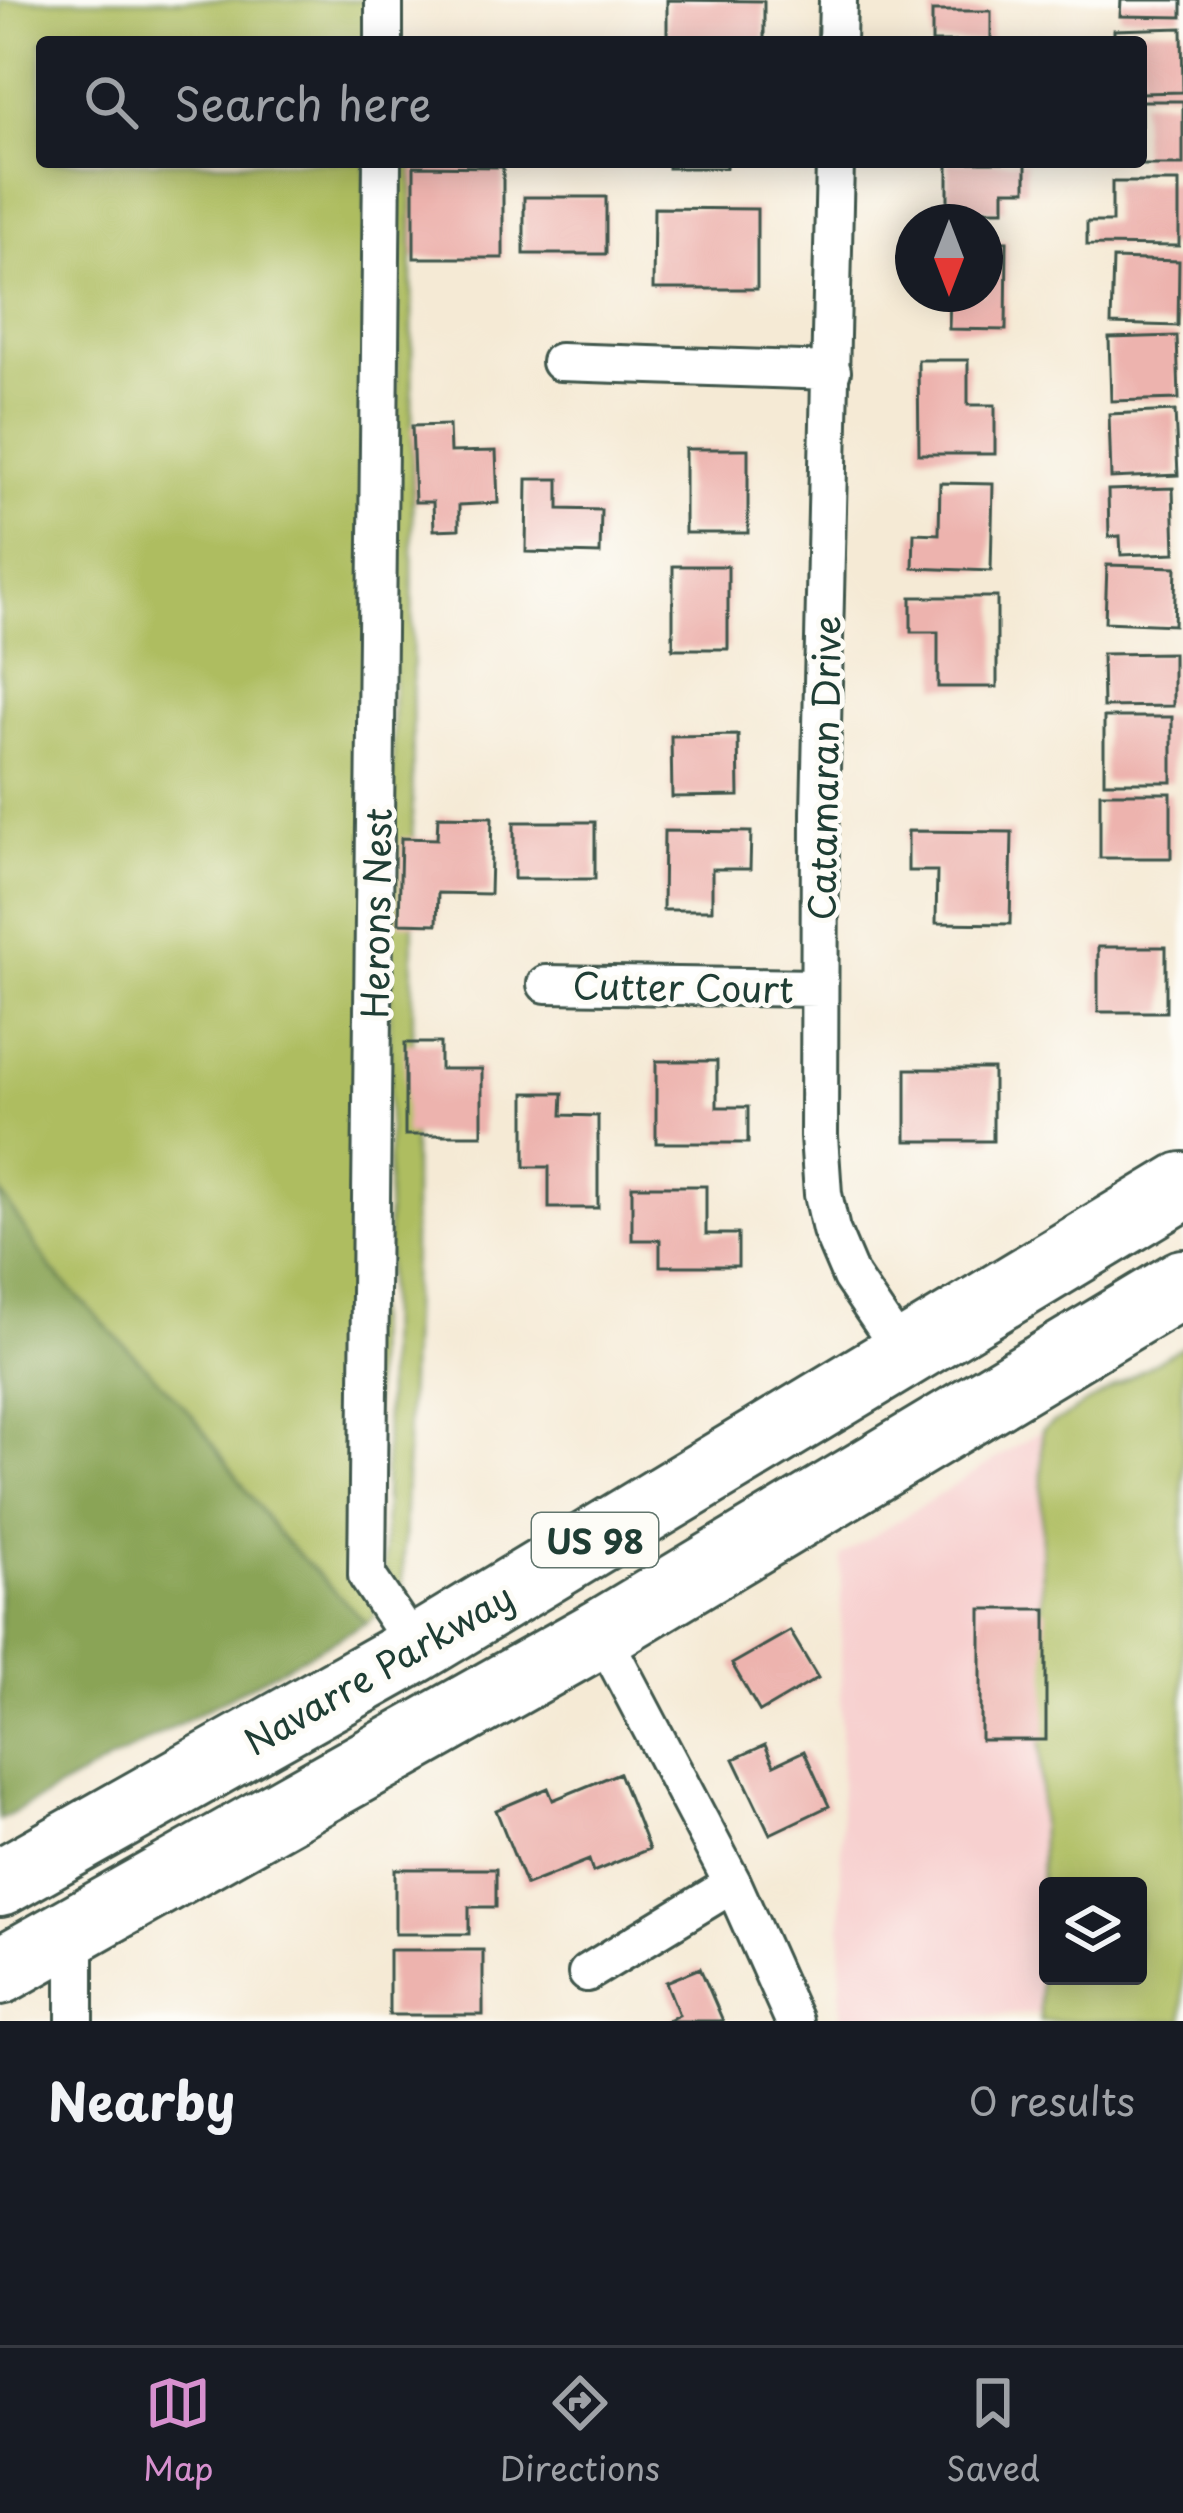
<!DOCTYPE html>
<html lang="en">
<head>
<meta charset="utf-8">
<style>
  :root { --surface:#171b24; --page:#20242c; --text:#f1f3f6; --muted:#9ea1a6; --line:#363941; --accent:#d690ce }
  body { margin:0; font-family:"Playpen Sans",sans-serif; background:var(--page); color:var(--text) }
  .controls { position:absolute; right:36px; bottom:36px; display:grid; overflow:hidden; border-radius:12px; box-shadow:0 6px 30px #0003 }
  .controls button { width:108px; height:108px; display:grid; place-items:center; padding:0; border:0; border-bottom:3px solid var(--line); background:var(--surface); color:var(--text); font:60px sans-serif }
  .compass { position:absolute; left:895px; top:204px; width:108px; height:108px; border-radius:50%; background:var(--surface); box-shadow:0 6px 30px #0003; rotate:180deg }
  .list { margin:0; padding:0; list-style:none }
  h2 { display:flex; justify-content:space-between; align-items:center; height:156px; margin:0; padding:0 48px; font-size:51px }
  h2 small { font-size:39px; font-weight:400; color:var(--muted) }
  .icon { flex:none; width:66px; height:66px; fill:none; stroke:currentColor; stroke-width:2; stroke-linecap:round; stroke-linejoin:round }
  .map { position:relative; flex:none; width:1183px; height:2021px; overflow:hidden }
  .search { position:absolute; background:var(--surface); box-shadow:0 6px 30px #0003; left:36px; right:36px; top:36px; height:132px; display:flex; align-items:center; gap:30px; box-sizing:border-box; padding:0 42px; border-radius:12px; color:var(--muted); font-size:45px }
  .sheet { height:324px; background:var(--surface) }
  nav { display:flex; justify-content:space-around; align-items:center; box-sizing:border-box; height:168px; border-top:3px solid var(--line); background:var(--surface); font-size:33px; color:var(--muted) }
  nav a { display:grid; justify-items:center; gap:6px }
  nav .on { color:var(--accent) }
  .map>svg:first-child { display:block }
  .built { fill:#f7d0cf }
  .green { fill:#aebd60; stroke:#667d4a; stroke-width:3; fill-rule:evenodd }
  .forest { fill:#8aa456; stroke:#547045; stroke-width:3 }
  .building { fill:#edb3ae }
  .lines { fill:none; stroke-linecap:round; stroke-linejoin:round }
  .street-casing { stroke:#3f574c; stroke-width:42 }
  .highway-casing { stroke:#3f574c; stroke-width:72 }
  .street { stroke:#fff; stroke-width:36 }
  .highway { stroke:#fff; stroke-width:66 }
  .labels { text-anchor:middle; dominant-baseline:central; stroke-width:10; stroke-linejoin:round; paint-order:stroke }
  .shield { fill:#fdfcf7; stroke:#62766e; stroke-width:3 }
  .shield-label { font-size:33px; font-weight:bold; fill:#1f3d34 }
  .street-label { font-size:36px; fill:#1f3d34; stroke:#fdfcf7 }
</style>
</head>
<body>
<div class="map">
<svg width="1183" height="2021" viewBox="0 0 1183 2021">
  <rect width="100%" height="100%" fill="#fdfcf7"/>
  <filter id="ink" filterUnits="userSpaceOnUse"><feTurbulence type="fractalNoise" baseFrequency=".00833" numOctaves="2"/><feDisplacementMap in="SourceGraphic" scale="24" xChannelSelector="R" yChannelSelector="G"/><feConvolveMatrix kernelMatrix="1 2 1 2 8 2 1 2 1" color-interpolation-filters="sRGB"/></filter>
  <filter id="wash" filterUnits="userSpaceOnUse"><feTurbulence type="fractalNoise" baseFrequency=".004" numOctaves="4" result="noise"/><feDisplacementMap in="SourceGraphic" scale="48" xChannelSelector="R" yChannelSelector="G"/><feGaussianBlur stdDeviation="2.7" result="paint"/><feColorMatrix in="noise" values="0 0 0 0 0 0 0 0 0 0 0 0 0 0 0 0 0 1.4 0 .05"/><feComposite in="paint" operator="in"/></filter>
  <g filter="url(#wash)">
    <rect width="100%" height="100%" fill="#f5ead5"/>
    <path class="built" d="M1042 1430 1040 2014 841 2018V1556Z"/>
    <path class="green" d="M0 0H368V42H42V162H366L375 1617 366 1623 278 1534 192 1415 52 1270 0 1192Z
      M399 162H412L413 1250 402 1597 384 1569Z
      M1183 1346V2021H1040L1042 1430ZM1048 1886H1138V1976H1048Z"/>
    <path class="forest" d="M0 1192 52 1270 192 1415 278 1534 366 1623 0 1820Z"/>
    <g id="blocks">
      <path class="building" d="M667 0 764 1V40H667Z
        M1121 0H1182V17L1120 16Z
        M932 11H991V42H932Z
        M1182 28 1183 92 1141 93V42H1114V30Z
        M1141 101H1183V165H1141Z
        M668 162H726V168H668Z
        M948 162H1026V190H1004V210H948Z
        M414 166 503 167V258H414Z
        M1112 182H1179V246L1087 245V222H1112Z
        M524 197H606V254H524Z
        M654 208 757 209V289H653Z
        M985 241H1007L1006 330 949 329 950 294H985Z
        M1113 259 1179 261 1178 326 1111 324Z
        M1177 336 1179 399 1111 401 1109 338Z
        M918 360H968V405H995V454H919Z
        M1175 411 1178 475 1111 478 1109 414Z
        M449 425 450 452 496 451 498 503 459 505V529L434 530 433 502H415L412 426Z
        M685 449H748V533H685Z
        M527 479H559V509L601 510 600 554 526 552Z
        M940 483 993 484 991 571 913 568 914 533 939 534Z
        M1173 488 1175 553 1121 555 1120 536 1109 537 1108 490Z
        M1107 565 1176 567 1174 625 1105 622Z
        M673 566H728V649H673Z
        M911 597H997V687H938V632H911Z
        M1173 653V706L1103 707 1102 654Z
        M1104 717H1172V782H1104Z
        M738 735 739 796 672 797 671 736Z
        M1100 793H1171V858H1100Z
        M438 816 492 817 490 894 438 893 437 924 399 923 401 838 437 839Z
        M514 822H595V879H514Z
        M664 831 751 832 750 869H712V910H663Z
        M908 831 1012 832 1010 924 936 923 937 871H908Z
        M1098 947H1166V1012H1098Z
        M405 1043H440V1069H482V1135H405Z
        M656 1061H717V1107H748V1143H656Z
        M906 1069H993V1141H906Z
        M525 1093H563L562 1115 598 1116V1208H549V1167H525Z
        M632 1186H706V1234H738V1266H660V1240H632Z
        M981 1609H1046V1740H981Z
        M790 1631 818 1678 760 1712 732 1664Z
        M765 1745 774 1765 804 1751 829 1806 770 1834 734 1759Z
        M619 1773 649 1849 593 1872 589 1860 526 1885 496 1810 548 1788 553 1800Z
        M395 1869H496V1907H469V1934H395Z
        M389 1950H483V2015H389Z
        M700 1968 723 2021H666L679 2015 666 1982Z"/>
    </g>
  </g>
  <g filter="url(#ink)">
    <use href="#blocks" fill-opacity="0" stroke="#3f574c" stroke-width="3"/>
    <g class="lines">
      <defs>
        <path id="street" d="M384 42V0
          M837 42 838 0
          M382 162 367 1576 416 1649
          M835 162 820 813 819 1136 823 1194 831 1230 851 1277 903 1354
          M560 362 832 371
          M546 984 819 988
          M601 1633 733 1884 794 2021
          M75 1932V2021
          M587 1973 733 1884"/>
        <path id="highway" d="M0 1883 416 1649 1183 1186
          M0 1971 601 1633 1183 1283"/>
      </defs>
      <use href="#street" class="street-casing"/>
      <use href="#highway" class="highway-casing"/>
      <use href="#street" class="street"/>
      <use href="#highway" class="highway"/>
    </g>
  </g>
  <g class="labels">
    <rect class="shield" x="532" y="1513" width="126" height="54" rx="9"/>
    <g class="shield-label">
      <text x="595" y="1540">US 98</text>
    </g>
    <g class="street-label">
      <text transform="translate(823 768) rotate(-89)">Catamaran Drive</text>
      <text transform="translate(375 913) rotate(-89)">Herons Nest</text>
      <text transform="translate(683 986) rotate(1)">Cutter Court</text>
      <text transform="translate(378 1668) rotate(-30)">Navarre Parkway</text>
    </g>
  </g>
</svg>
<div class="controls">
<button><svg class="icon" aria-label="layers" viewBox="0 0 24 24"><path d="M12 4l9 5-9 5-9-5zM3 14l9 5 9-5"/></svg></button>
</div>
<svg class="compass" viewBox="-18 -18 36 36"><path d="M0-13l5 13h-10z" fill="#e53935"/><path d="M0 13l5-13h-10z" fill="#9ea1a6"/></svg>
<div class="search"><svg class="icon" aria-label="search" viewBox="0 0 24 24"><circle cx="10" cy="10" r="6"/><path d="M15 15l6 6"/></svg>Search here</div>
</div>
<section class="sheet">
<h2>Nearby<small>0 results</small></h2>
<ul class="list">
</ul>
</section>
<nav>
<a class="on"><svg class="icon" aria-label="map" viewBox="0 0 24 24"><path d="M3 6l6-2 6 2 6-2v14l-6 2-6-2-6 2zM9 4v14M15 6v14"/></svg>Map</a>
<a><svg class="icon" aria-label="directions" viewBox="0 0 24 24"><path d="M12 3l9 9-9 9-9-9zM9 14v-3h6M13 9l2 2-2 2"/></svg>Directions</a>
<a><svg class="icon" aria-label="saved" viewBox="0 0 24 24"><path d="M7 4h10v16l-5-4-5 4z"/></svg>Saved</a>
</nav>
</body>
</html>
